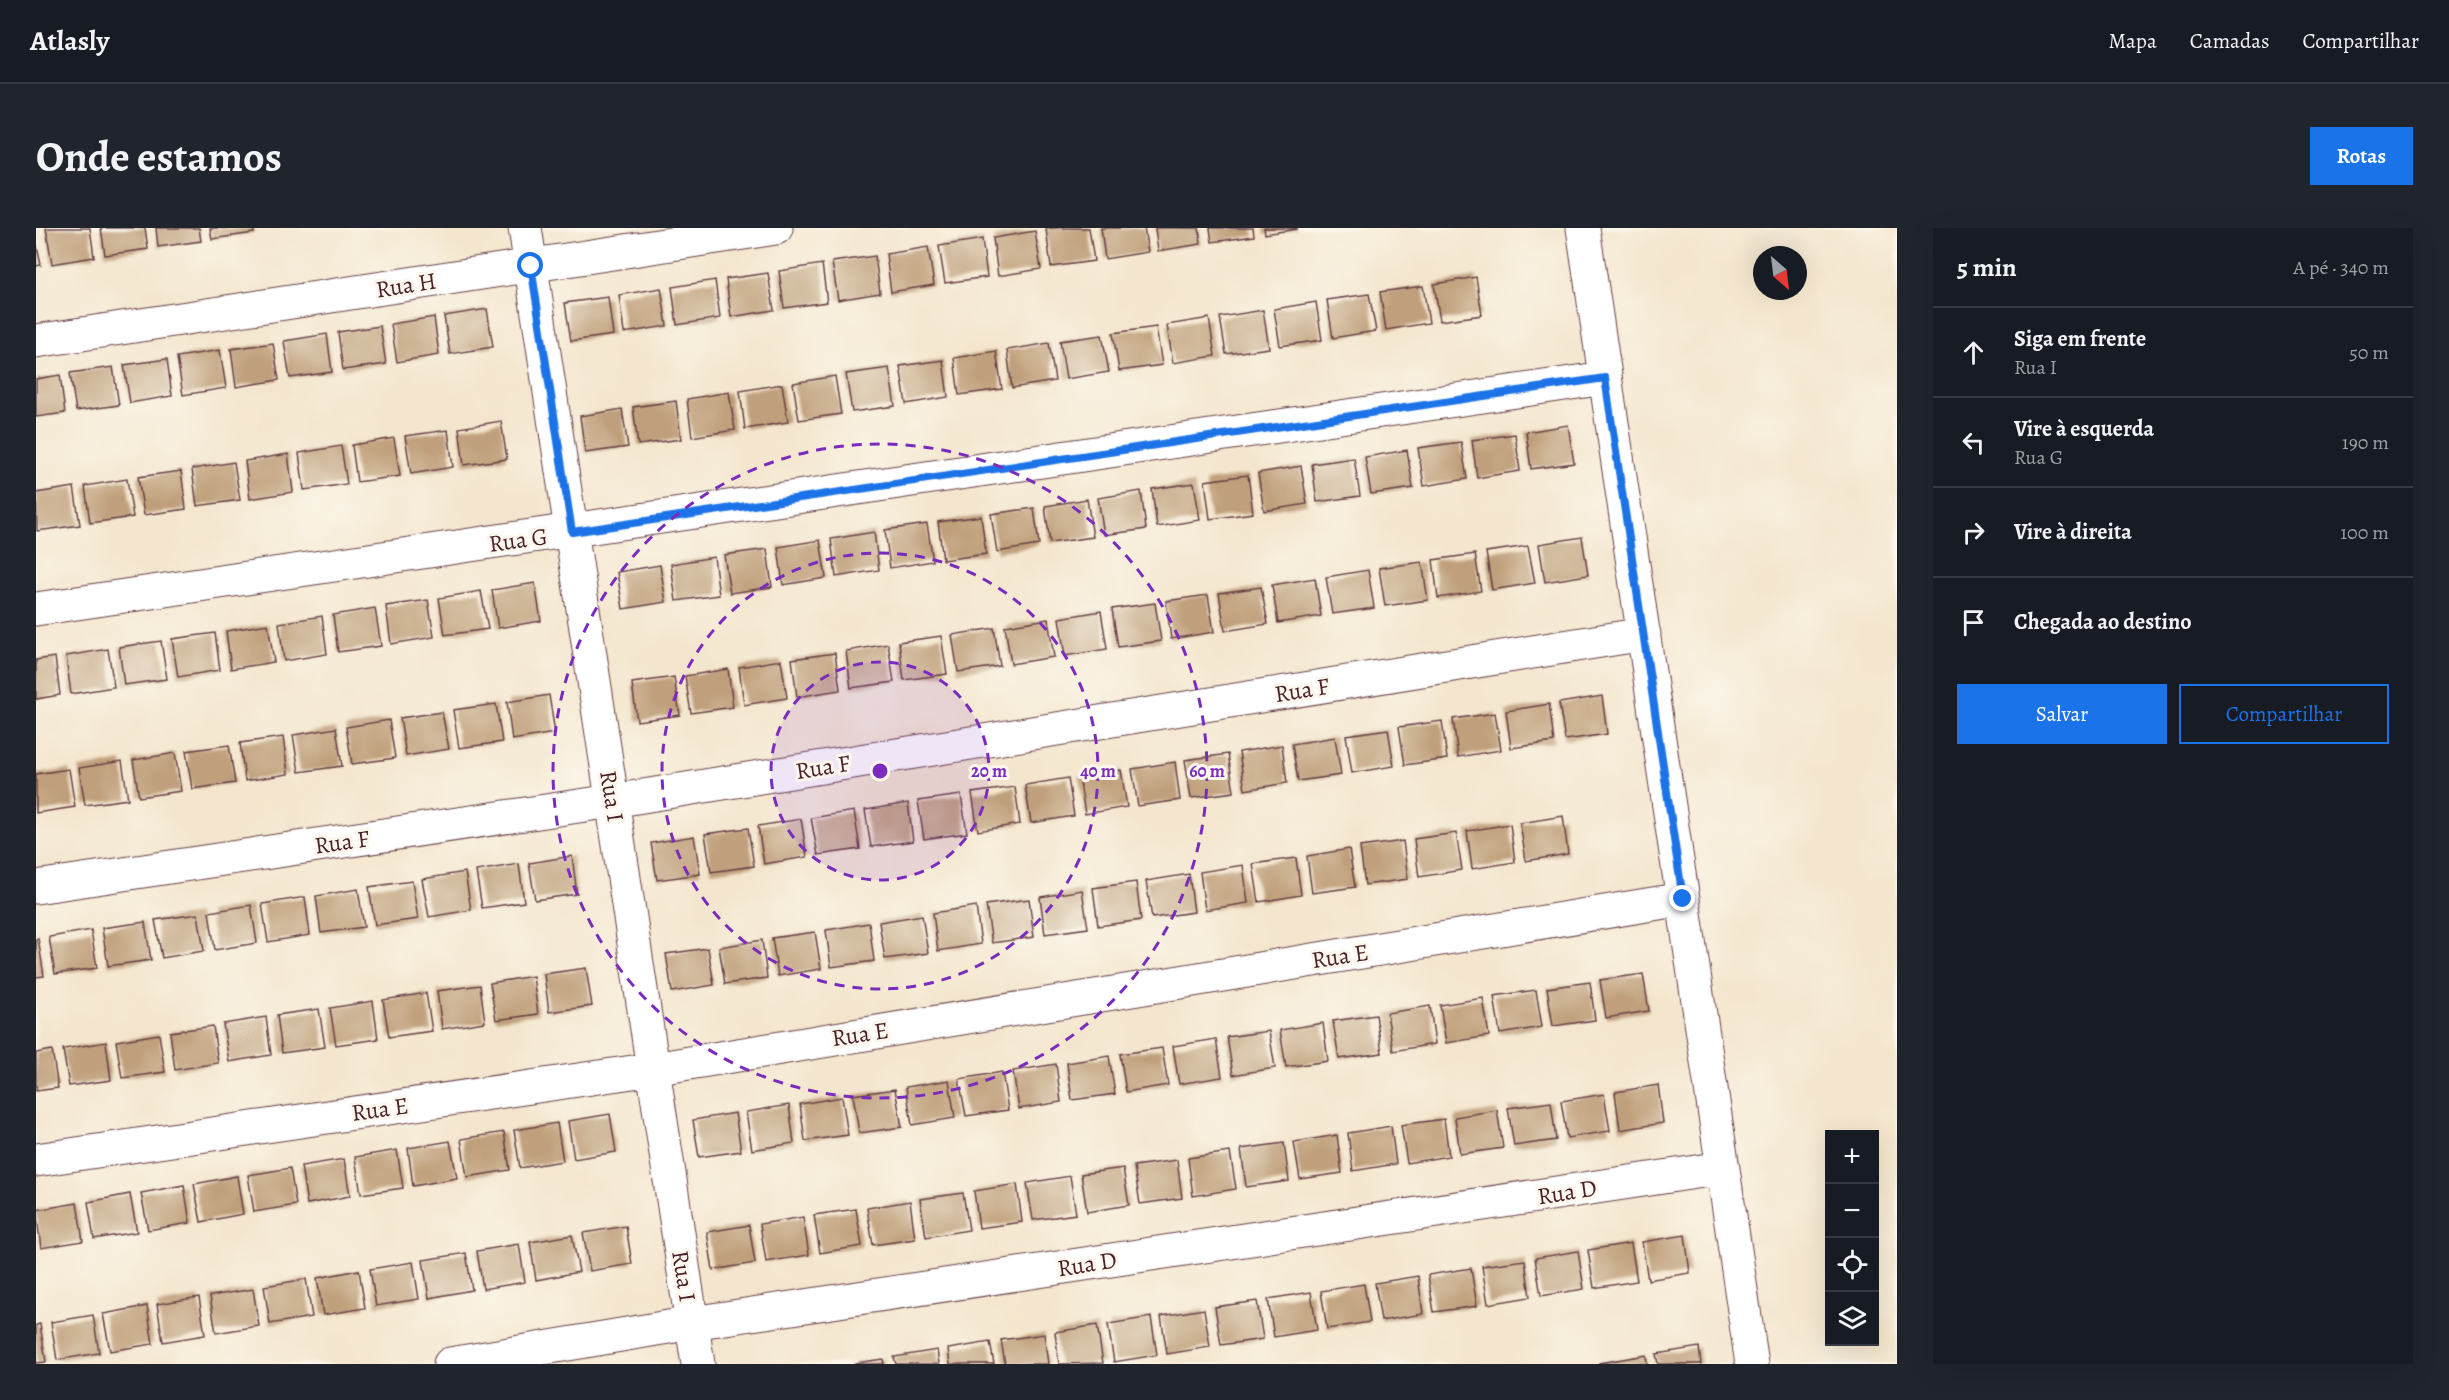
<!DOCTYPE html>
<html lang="pt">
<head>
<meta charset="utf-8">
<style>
  :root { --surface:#171b24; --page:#20242c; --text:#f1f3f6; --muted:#9ea1a6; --line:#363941; --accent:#1a73e8 }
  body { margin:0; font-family:Alegreya,serif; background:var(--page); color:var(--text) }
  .controls { position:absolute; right:18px; bottom:18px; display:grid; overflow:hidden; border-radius:0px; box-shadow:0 6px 24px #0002 }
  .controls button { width:54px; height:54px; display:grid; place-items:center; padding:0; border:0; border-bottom:2px solid var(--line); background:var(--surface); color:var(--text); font:30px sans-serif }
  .compass { position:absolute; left:1717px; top:18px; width:54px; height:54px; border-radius:50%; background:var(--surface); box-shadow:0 6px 24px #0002; rotate:152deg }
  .stop { position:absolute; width:18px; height:18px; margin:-14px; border:4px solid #1a73e8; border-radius:50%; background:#fff }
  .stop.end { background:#1a73e8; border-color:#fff; box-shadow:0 2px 6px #0008 }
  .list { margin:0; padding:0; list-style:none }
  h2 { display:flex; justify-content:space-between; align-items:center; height:78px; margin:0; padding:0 24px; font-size:26px }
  h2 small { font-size:20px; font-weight:400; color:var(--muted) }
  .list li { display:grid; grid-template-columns:39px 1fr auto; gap:18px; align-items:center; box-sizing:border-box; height:90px; padding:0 24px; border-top:2px solid var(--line) }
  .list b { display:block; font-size:22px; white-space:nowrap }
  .list p { margin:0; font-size:20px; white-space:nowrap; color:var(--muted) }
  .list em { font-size:20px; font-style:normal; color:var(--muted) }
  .actions { display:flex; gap:12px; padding:18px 24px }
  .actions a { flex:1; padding:14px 0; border:2px solid var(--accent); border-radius:0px; text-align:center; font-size:21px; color:var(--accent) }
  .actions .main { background:var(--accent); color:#fff }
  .icon { flex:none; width:33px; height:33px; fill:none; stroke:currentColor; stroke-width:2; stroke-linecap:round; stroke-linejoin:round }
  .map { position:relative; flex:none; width:1861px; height:1136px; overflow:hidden; border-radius:0px }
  header { display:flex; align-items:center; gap:36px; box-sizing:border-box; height:84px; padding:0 30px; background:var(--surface); border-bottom:2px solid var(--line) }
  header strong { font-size:28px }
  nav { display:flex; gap:33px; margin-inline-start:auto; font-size:21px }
  .intro { display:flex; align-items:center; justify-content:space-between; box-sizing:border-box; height:144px; padding:0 36px }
  h1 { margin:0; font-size:42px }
  .button { padding:15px 27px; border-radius:0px; background:var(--accent); color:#fff; font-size:21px; font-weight:700 }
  main { display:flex; gap:36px; padding:0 36px }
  aside { flex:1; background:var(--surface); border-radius:0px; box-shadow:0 6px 24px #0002 }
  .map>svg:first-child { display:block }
  .building { fill:#c0a07c }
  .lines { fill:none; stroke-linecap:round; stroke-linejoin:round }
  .minor-casing { stroke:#643d43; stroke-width:35 }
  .minor { stroke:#fff; stroke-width:33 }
  .route { stroke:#1a73e8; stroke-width:8 }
  .ring { fill:none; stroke:#7b2cbf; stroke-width:3; stroke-dasharray:10 8 }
  .labels { text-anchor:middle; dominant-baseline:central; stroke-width:6; stroke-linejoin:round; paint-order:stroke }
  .street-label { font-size:24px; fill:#4a1f2b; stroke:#fbf7ec }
  .centre { fill:#7b2cbf; stroke:#fbf7ec; stroke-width:3 }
  .ring-label { font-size:18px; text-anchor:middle; font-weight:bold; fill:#7b2cbf; stroke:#fbf7ec; stroke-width:6; stroke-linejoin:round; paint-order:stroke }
</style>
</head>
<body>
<header>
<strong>Atlasly</strong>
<nav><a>Mapa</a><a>Camadas</a><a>Compartilhar</a></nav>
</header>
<div class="intro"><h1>Onde estamos</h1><a class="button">Rotas</a></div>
<main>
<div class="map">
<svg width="1861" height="1136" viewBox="0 0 1861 1136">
  <rect width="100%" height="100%" fill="#fbf7ec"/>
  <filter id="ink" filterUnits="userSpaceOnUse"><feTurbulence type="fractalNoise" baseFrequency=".0167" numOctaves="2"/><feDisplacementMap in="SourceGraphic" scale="12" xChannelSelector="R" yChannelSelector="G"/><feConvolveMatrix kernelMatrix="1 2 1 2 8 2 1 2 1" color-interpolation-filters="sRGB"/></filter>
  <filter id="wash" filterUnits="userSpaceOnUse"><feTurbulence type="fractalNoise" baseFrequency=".008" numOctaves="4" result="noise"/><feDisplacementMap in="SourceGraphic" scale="24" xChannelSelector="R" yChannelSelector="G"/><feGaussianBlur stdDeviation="1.35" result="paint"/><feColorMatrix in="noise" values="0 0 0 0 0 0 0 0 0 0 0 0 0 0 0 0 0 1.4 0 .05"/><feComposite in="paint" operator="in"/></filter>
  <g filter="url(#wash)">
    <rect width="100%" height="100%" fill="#f4e6ce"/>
    <g id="blocks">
      <path class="building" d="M10 0H54L58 29 16 36Z
        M65 0H109L112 21 69 27Z
        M120 0H163L165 13 122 19Z
        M174 0H218V5L176 11Z
        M1018 0H1053L1058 33 1015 39 1010 1Z
        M1065 0H1108L1112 24 1069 31Z
        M1119 0H1163L1165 16 1122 23Z
        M1174 0H1217L1218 8 1176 14Z
        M1228 0H1261V1L1229 6Z
        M999 3 1005 41 962 48 957 10Z
        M946 11 951 49 909 55 903 18Z
        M0 14 5 37 0 38Z
        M892 19 898 57 855 64 850 26Z
        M839 28 844 65 802 72 796 34Z
        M786 36 791 74 748 80 743 43Z
        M732 45 738 82 695 89 690 51Z
        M1440 49 1446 87 1404 93 1398 56Z
        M679 52 684 90 641 97 636 59Z
        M1387 58 1393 95 1350 102 1344 64Z
        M625 60 631 98 588 105 583 67Z
        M1333 66 1340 103 1297 110 1291 72Z
        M572 69 577 107 535 113 529 75Z
        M1280 74 1286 112 1244 118 1238 81Z
        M451 81 457 119 414 126 408 88Z
        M1227 82 1233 120 1190 126 1184 89Z
        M398 89 403 127 361 134 355 96Z
        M1173 90 1179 128 1137 135 1131 97Z
        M344 98 350 136 307 142 302 104Z
        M1120 99 1126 137 1083 143 1077 105Z
        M291 106 296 144 254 150 248 113Z
        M1066 107 1073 144 1030 151 1024 113Z
        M237 115 243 152 200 159 195 121Z
        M1013 115 1019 153 976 160 971 122Z
        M184 122 190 160 147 167 141 129Z
        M960 123 966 161 923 167 918 130Z
        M131 131 136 168 94 175 88 137Z
        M907 132 912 169 870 176 864 138Z
        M77 139 83 177 40 183 34 145Z
        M853 140 859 178 816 184 810 146Z
        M24 147 29 185 0 189V151Z
        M799 148 805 186 763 192 757 155Z
        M746 156 752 194 709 201 704 163Z
        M693 164 699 202 656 209 651 171Z
        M640 173 645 211 602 217 597 179Z
        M586 181 592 219 549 225 544 188Z
        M465 193 471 231 428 237 423 200Z
        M1532 197 1538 235 1495 241 1490 204Z
        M412 202 417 239 375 246 369 208Z
        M1479 206 1484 243 1441 250 1436 212Z
        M358 210 364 248 321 254 316 217Z
        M1425 214 1431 251 1388 258 1382 220Z
        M305 218 311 256 268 262 263 225Z
        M1371 222 1377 260 1335 266 1329 229Z
        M252 226 257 264 214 271 209 233Z
        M1318 230 1324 268 1281 274 1276 236Z
        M198 234 204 272 161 278 156 241Z
        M1265 238 1271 276 1228 283 1222 245Z
        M145 243 150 281 108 287 102 249Z
        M1212 247 1217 285 1174 291 1169 253Z
        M91 251 97 289 54 295 49 258Z
        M1158 255 1164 292 1121 299 1116 261Z
        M38 259 44 297 1 303 0 265Z
        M1105 263 1110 301 1068 307 1062 270Z
        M1051 271 1057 309 1014 315 1009 278Z
        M998 280 1003 317 961 324 955 286Z
        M945 288 950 326 907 332 902 294Z
        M891 296 897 333 854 340 849 302Z
        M838 304 843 342 800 349 795 311Z
        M1546 309 1552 347 1509 354 1503 316Z
        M784 312 790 350 747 357 742 319Z
        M1492 318 1499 355 1456 362 1450 324Z
        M731 321 736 359 694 365 688 327Z
        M1439 326 1445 363 1402 370 1397 332Z
        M678 329 683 367 640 373 635 336Z
        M1386 334 1392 372 1349 378 1343 340Z
        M624 337 630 374 587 381 581 344Z
        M1332 342 1338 380 1296 386 1290 349Z
        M1279 350 1285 388 1242 395 1236 357Z
        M499 355 505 393 462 400 456 362Z
        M1225 359 1232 396 1189 403 1183 365Z
        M445 363 452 401 409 407 403 370Z
        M1172 367 1178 404 1135 411 1130 373Z
        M392 372 398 409 355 416 350 378Z
        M1119 375 1125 413 1082 419 1076 381Z
        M339 380 345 418 302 424 297 387Z
        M1065 383 1071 421 1029 428 1023 390Z
        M286 388 291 426 248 433 243 395Z
        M1012 391 1018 429 975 436 969 398Z
        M232 396 238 434 195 441 190 403Z
        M958 400 964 438 922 444 916 407Z
        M179 405 184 442 142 449 136 411Z
        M905 408 911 446 868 452 863 414Z
        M125 413 131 451 88 457 83 419Z
        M852 416 858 454 815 460 810 423Z
        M72 421 78 459 35 466 30 428Z
        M799 425 804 462 761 469 756 431Z
        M19 429 24 467 0 471V432Z
        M745 432 751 470 708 477 703 439Z
        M692 441 697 479 655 485 649 448Z
        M638 449 644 487 601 493 596 455Z
        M513 467 519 505 476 512 471 474Z
        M1566 468 1571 506 1529 512 1523 475Z
        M460 476 466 514 423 520 417 482Z
        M1513 476 1518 514 1475 520 1470 483Z
        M406 484 413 521 370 528 364 490Z
        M1459 485 1465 522 1422 529 1417 491Z
        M353 492 359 530 316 536 310 499Z
        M1406 493 1411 531 1369 537 1363 499Z
        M300 500 306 538 263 544 257 507Z
        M1352 501 1358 538 1316 545 1310 507Z
        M247 509 252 546 209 553 204 515Z
        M1299 509 1305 547 1262 553 1256 516Z
        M193 517 199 555 156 561 150 523Z
        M1246 517 1251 555 1209 562 1203 524Z
        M139 525 145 563 103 569 97 532Z
        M1192 526 1198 564 1155 570 1149 532Z
        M86 533 92 571 49 577 43 540Z
        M1139 534 1144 572 1102 578 1096 541Z
        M33 541 39 579 0 585V546Z
        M1085 542 1091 579 1049 586 1043 548Z
        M1032 550 1038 588 995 595 989 557Z
        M979 559 984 596 942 603 936 565Z
        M925 567 931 605 888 611 882 573Z
        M872 575 877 613 835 619 829 582Z
        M818 583 824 621 782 627 775 590Z
        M1527 588 1532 626 1490 633 1484 595Z
        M765 591 771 629 728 636 722 598Z
        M1474 596 1479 634 1436 641 1431 603Z
        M712 600 718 638 675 644 669 606Z
        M1420 605 1426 642 1383 649 1378 611Z
        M658 608 664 646 621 652 615 615Z
        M1367 613 1372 651 1329 657 1324 619Z
        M1313 621 1319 659 1276 665 1271 628Z
        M536 628 541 666 499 672 493 635Z
        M1260 630 1265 667 1223 674 1217 636Z
        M483 636 488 674 446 680 440 643Z
        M1207 637 1212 675 1169 682 1164 644Z
        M429 644 435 682 393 689 386 651Z
        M1153 646 1158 684 1116 690 1110 653Z
        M376 653 382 691 339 697 333 659Z
        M1100 654 1105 692 1062 698 1057 660Z
        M322 661 328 699 285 705 280 668Z
        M1046 662 1052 700 1009 706 1004 669Z
        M269 669 274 707 232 714 226 676Z
        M993 671 998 709 956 715 950 677Z
        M215 677 221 715 179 722 173 684Z
        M940 678 945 716 902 723 897 685Z
        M162 686 168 723 126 730 119 692Z
        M886 687 892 725 849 731 843 694Z
        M109 694 115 732 72 738 66 700Z
        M833 695 838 733 795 739 790 702Z
        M55 702 61 740 19 746 13 709Z
        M779 704 785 741 742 748 736 710Z
        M2 710 8 748 0 749V711Z
        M726 712 731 750 689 756 683 719Z
        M672 720 678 757 636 764 630 726Z
        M550 740 556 778 513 784 508 746Z
        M1607 746 1613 783 1570 790 1564 752Z
        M497 748 502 786 460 792 454 755Z
        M1554 754 1559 792 1517 798 1511 760Z
        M444 757 449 794 406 801 401 763Z
        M1500 762 1506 799 1464 806 1458 768Z
        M390 765 396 803 353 809 347 772Z
        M1447 770 1453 808 1410 815 1404 777Z
        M337 773 342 811 300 817 294 780Z
        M1394 778 1399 816 1357 823 1351 785Z
        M283 781 289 819 246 825 241 787Z
        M1340 787 1346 825 1303 831 1297 793Z
        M230 789 235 827 193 834 187 796Z
        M1287 795 1292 833 1250 839 1244 802Z
        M177 798 182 835 139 842 134 804Z
        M1233 803 1239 840 1197 847 1191 809Z
        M123 806 129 844 86 850 80 813Z
        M1180 811 1186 849 1143 856 1137 818Z
        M70 814 75 852 33 858 27 821Z
        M1126 820 1132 857 1090 864 1084 826Z
        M16 822 22 860 0 863V825Z
        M1073 828 1079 866 1036 872 1031 835Z
        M1020 836 1025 874 983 881 977 843Z
        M966 844 972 882 930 888 923 851Z
        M913 852 919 890 876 897 870 859Z
        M1622 857 1627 895 1584 902 1579 864Z
        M859 861 866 899 823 905 817 867Z
        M1568 866 1574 903 1531 910 1525 873Z
        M806 869 812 907 769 913 764 876Z
        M1515 874 1520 912 1478 918 1472 880Z
        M753 877 758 915 716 922 710 884Z
        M1461 882 1467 920 1424 926 1419 889Z
        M699 885 705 923 663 929 657 892Z
        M574 886 580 924 538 931 532 893Z
        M1408 891 1413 928 1371 935 1365 897Z
        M521 895 527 933 484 940 478 902Z
        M1355 898 1360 936 1317 943 1312 905Z
        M468 904 474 942 431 949 425 911Z
        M1301 907 1306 945 1264 951 1258 914Z
        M414 913 421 950 377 958 372 920Z
        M1248 915 1253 953 1210 959 1205 921Z
        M361 922 367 960 325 966 319 929Z
        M1194 924 1200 961 1157 968 1152 930Z
        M308 931 314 968 271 976 265 938Z
        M1141 932 1146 970 1104 976 1098 938Z
        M254 940 260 977 218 984 212 947Z
        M1087 940 1093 977 1051 984 1045 946Z
        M201 948 207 986 165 994 158 956Z
        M1034 948 1040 986 997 992 991 955Z
        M981 956 986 994 943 1000 938 963Z
        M148 957 154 995 112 1002 105 965Z
        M927 965 933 1002 890 1009 884 971Z
        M94 966 101 1004 58 1011 52 974Z
        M874 973 879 1011 837 1017 831 980Z
        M41 975 47 1013 5 1020 0 982Z
        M820 981 826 1018 784 1025 778 987Z
        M767 989 773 1027 730 1034 724 996Z
        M713 997 719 1035 677 1042 671 1004Z
        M590 998 596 1036 554 1043 547 1005Z
        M536 1007 543 1044 500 1052 494 1014Z
        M1649 1007 1654 1045 1612 1052 1606 1014Z
        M1595 1015 1601 1053 1558 1060 1552 1022Z
        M483 1016 489 1054 447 1061 441 1023Z
        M1542 1023 1548 1061 1505 1068 1499 1030Z
        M430 1025 436 1062 393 1070 387 1032Z
        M1489 1032 1494 1069 1452 1076 1446 1038Z
        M377 1034 383 1071 340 1078 334 1041Z
        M1435 1040 1441 1078 1398 1084 1392 1047Z
        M323 1042 329 1080 287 1087 281 1050Z
        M1382 1048 1387 1086 1345 1093 1339 1055Z
        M270 1051 276 1089 234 1096 228 1058Z
        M1328 1056 1334 1094 1291 1101 1285 1063Z
        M217 1061 223 1098 180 1105 174 1068Z
        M1275 1064 1281 1102 1238 1109 1232 1071Z
        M163 1069 169 1107 127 1114 121 1076Z
        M1221 1073 1227 1111 1185 1117 1179 1079Z
        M111 1078 117 1116 74 1123 67 1086Z
        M1168 1081 1174 1119 1131 1126 1125 1088Z
        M57 1087 63 1125 21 1132 15 1094Z
        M1115 1089 1121 1127 1078 1134 1072 1096Z
        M4 1096 10 1134 0 1135V1097Z
        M1061 1097 1067 1135 1023 1136 1019 1104Z
        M1008 1106 1012 1136H969L965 1112Z
        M954 1114 958 1136H914L912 1121Z
        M1663 1119 1665 1136H1622L1620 1126Z
        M901 1122 903 1136H860L858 1129Z
        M1610 1127 1611 1136H1563V1135Z
        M847 1131 848 1136H820L819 1135Z"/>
    </g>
  </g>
  <g filter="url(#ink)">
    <use href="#blocks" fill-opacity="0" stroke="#643d43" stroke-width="1.5"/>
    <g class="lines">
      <defs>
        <path id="minor" d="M489 0 662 1136
          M1547 0 1716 1136
          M0 113 740 0
          M0 381 1569 150
          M0 659 576 573 1608 406
          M0 932 617 841 1647 671
          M414 1136 656 1095 1687 940"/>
      </defs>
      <use href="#minor" class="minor-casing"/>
      <use href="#minor" class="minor"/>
    </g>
  </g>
  <g class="lines" filter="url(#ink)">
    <path class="route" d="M495 38 536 304 1569 150 1647 671"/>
  </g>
  <circle cx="844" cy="543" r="109" fill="#7b2cbf" fill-opacity=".12"/>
  <g class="ring">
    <circle cx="844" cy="543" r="109"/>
    <circle cx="844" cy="543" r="218"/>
    <circle cx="844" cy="543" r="327"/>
  </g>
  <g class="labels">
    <g class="street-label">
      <text transform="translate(370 57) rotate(-9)">Rua H</text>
      <text transform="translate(482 312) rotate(-8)">Rua G</text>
      <text transform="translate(1266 462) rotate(-9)">Rua F</text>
      <text transform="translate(787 539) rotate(-9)">Rua F</text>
      <text transform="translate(576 568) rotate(81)">Rua I</text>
      <text transform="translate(306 614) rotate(-8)">Rua F</text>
      <text transform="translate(1304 728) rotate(-9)">Rua E</text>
      <text transform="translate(824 806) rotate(-9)">Rua E</text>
      <text transform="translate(344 881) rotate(-8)">Rua E</text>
      <text transform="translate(1531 964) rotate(-9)">Rua D</text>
      <text transform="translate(1051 1036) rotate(-9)">Rua D</text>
      <text transform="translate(648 1048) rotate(81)">Rua I</text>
    </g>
  </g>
  <circle cx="844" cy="543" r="9" class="centre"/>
  <g class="ring-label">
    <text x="953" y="549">20 m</text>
    <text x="1062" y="549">40 m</text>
    <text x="1171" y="549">60 m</text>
  </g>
</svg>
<div class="controls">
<button>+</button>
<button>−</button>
<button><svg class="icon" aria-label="locate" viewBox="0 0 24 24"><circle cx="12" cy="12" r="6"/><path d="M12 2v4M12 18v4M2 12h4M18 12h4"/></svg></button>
<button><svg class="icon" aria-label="layers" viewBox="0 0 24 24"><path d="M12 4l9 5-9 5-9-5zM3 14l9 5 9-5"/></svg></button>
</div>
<svg class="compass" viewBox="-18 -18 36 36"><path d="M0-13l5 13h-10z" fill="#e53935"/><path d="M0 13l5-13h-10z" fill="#9ea1a6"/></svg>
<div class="stop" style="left:495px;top:38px"></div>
<div class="stop end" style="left:1647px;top:671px"></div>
</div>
<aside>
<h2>5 min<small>A pé · 340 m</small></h2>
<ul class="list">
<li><svg class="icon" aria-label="ahead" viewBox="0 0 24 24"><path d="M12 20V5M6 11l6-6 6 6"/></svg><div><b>Siga em frente</b><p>Rua I</p></div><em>50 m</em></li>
<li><svg class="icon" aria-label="left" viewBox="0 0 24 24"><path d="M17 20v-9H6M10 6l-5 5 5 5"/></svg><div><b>Vire à esquerda</b><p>Rua G</p></div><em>190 m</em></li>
<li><svg class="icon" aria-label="right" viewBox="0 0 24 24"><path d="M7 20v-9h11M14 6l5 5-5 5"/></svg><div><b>Vire à direita</b></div><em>100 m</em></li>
<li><svg class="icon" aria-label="arrive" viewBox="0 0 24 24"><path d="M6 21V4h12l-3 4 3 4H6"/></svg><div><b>Chegada ao destino</b></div></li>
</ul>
<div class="actions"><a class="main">Salvar</a><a>Compartilhar</a></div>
</aside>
</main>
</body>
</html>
